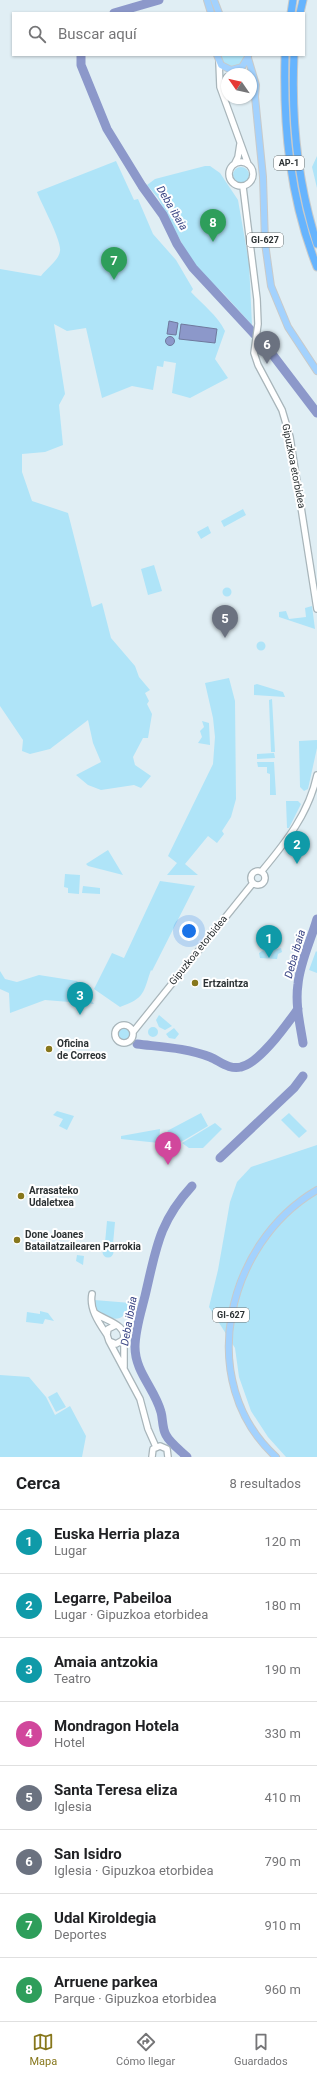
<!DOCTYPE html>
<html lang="es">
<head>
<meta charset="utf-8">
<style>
  :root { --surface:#fff; --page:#f2f2f2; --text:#202124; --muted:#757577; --line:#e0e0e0; --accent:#87771c }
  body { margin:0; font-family:Roboto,sans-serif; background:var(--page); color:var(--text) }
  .compass { position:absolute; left:221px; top:68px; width:36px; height:36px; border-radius:50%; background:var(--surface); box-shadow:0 1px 3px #0004; rotate:304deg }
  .you { position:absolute; left:189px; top:931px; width:14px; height:14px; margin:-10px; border:3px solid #fff; border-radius:50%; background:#1a73e8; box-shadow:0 0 0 6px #1a73e833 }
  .badge { display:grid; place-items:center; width:26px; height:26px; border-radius:50%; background:var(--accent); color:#fff; font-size:13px; font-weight:700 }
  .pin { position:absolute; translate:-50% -33px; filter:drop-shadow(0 1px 2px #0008) }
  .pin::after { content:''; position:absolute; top:21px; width:14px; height:12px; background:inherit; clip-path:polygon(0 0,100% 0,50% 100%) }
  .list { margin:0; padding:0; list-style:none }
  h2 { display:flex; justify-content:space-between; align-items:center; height:52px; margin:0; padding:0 16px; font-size:17px }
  h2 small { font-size:13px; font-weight:400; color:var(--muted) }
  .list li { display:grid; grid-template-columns:26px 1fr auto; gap:12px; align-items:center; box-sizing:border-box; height:64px; padding:0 16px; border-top:1px solid var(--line) }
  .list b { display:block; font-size:15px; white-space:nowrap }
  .list p { margin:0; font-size:13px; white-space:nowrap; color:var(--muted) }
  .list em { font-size:13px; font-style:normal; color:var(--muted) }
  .icon { flex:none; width:22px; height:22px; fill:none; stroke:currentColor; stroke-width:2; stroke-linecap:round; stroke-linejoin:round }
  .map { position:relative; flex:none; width:317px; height:1457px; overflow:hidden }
  .search { position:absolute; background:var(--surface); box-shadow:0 1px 3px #0004; left:12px; right:12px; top:12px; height:44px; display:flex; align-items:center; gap:10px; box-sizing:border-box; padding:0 14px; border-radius:0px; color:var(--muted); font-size:15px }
  .sheet { height:564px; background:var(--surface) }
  nav { display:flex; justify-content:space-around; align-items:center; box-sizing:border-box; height:56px; border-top:1px solid var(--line); background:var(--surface); font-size:11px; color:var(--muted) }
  nav a { display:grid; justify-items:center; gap:2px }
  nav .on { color:var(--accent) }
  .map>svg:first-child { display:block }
  .green { fill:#afe4f8 }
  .water { fill:#8c98ca; stroke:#6f799d }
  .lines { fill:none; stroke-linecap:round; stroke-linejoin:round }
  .river { stroke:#8c98ca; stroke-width:9 }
  .secondary-casing { stroke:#a8b5ba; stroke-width:8 }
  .primary-casing { stroke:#c8caca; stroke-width:8 }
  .highway-casing { stroke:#c8caca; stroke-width:9 }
  .secondary { stroke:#fff; stroke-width:5.5 }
  .primary { stroke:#a3d2fe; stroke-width:6 }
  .highway { stroke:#66b4fe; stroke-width:7 }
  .poi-dot { fill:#87771c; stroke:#fff; stroke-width:1.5 }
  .labels { text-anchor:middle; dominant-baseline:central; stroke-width:4; stroke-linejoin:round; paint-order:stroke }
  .shield { fill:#fff; stroke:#6b7071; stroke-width:1 }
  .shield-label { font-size:9px; font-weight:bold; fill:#2c3234 }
  .street-label { font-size:10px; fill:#2c3234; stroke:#fff }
  .poi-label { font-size:10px; font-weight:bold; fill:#2c3234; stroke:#fff; text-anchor:start }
  .water-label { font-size:11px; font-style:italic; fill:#3b4685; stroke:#fff }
</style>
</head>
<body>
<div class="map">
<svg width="317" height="1457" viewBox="0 0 317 1457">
  <rect width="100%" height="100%" fill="#e0eef4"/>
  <path class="green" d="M219 55H246C245 62 240 64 235 69L223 65Z
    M317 156V188L312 167Z
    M116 161 134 200 138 199 153 234 176 260 193 289 191 292C203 305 217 315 225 331L215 359 228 378 190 398 172 393 176 363 164 361 163 367 157 366 153 390 132 386 102 398 86 328 67 331 54 324 65 394 59 405 63 445 45 452 22 454V472L32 501 68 513 92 607 102 603 111 638 135 666 139 677 150 690 145 693 149 701 147 704 152 714 148 738H143L133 757 135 765 151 776 141 788 134 785 101 790 88 785 76 775 101 762 93 743 88 720 50 749 30 754 22 751 23 740 0 706V269L41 276C47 268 59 260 60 251 62 241 41 203 37 192Z
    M205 166H210L220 173 238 200 249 263 252 325 223 293 194 266 158 198 147 185 155 179Z
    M233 175a8 8 0 1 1 16 0a8 8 0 1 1-16 0Z
    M243 509 246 515 224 527 221 521Z
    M208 526 211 533 201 539 197 532Z
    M154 565 162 591 148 595 141 569Z
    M222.5 592a4.5 4.5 0 1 1 9 0a4.5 4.5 0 1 1-9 0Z
    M312 606 315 629 279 617V612L286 611 289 619 306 617 305 608Z
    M256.5 646a4.5 4.5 0 1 1 9 0a4.5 4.5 0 1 1-9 0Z
    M229 678 235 701 236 799 231 817 222 831 224 834 217 843 208 836 185 864 198 875H167L177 863 168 856 213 764 215 737 213 718 205 683Z
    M257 684 283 692 285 697 254 695V685Z
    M272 699 275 752H271L269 700Z
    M202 721 209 723 210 745 198 743 202 737 200 731 204 727Z
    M317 740V748L308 789 304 791 300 787 299 741Z
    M274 753 275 758 257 759V754Z
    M257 762H274L276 795H270V774L267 773V767H258Z
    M286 801H298L301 804 289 828H287Z
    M108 850 123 875 88 866 86 864Z
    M65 874 80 875 79 894 68 893V888L64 887Z
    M160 881 195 886 152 971 151 970C143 993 145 998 120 1007L94 989 112 953 124 958Z
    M83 886 100 888V894L82 893Z
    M268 947 273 950 281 948 282 952 278 954 277 959 260 958 259 953Z
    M316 951 317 952V973L309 970Z
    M0 971 5 979 17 982 39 975 77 981 94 1004 45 1000 10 1013 9 993 0 989Z
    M159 1015 172 1026 165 1030 159 1027 156 1020Z
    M148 1032a5 5 0 1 1 10 0a5 5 0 1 1-10 0Z
    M118 1034a6 6 0 1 1 12 0a6 6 0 1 1-12 0Z
    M174 1028 179 1034 175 1039 169 1038 166 1034Z
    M57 1111 74 1116 67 1130 59 1126 63 1119 53 1115Z
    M201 1113 208 1126 181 1142 167 1131Z
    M289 1113 307 1131 299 1138 281 1120Z
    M215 1123 222 1129 203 1148H189L182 1143Z
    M160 1129 159 1143 121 1139V1136Z
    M317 1145V1457H286L268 1437 251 1411 239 1377 235 1348 209 1307 218 1270 230 1202 237 1182 251 1167Z
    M107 1221 115 1222 113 1244 105 1243Z
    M102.5 1252a5.5 5.5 0 1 1 11 0a5.5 5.5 0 1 1-11 0Z
    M77 1255 84 1256 83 1265 76 1261Z
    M94 1300 131 1303C123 1323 115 1321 98 1313Z
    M40 1311 48 1313 54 1321 45 1319 43 1324 26 1322 27 1312 40 1314Z
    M0 1375 29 1377 46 1397 55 1415 70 1406 86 1436 82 1457H0Z
    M57 1392 66 1407 56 1412 48 1397Z"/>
  <path class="water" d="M169 321 178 323 176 335 167 334Z
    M181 324 217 329 215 343 179 339Z
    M165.5 341a4.5 4.5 0 1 1 9 0a4.5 4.5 0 1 1-9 0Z"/>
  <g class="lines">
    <path class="river" d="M114 13 159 0
      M81 55V65L107 129 142 186 163 215 177 244 193 268 269 350 317 413
      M303 1043C300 1024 295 1004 298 984 300 962 311 940 317 919
      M137 1044C162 1047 187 1048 210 1057 220 1061 229 1070 241 1067 260 1063 287 1024 298 1009
      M220 1158 294 1088 303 1076
      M187 1457C181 1451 170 1443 166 1435 162 1428 163 1419 161 1412 155 1389 135 1372 135 1347 135 1330 141 1312 145 1296 156 1250 158 1223 192 1186"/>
    <defs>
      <path id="secondary" d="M219 62 220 87 248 164
        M223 92V86L227 77
        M229 174a12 12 0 1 1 24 0a12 12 0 1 1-24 0Z
        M235 163 238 157 240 144
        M243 187 257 299 258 324 254 353 258 365 282 410 290 437 317 609
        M251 878a7 7 0 1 1 14 0a7 7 0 1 1-14 0Z
        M261 872C286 842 309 813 317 775
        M115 1034a9 9 0 1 1 18 0a9 9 0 1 1-18 0Z
        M133 1032 253 883
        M92 1294C89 1309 99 1323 107 1335
        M95 1313C104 1320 129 1325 123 1340L116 1344 109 1341 107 1335 108 1329 116 1325
        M109 1341 140 1399 148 1429 156 1447
        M124 1367V1338
        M152 1457 153 1449 160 1446 167 1449 168 1457"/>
      <path id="primary" d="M207 0 211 13
        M214 0 219 13
        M217 55 221 65 231 70 242 67 248 57
        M248 58 256 85 255 97 263 177 265 243 271 286 288 327 317 371
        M276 1457C194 1382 226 1243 317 1190"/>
      <path id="highway" d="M291 13 293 0
        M300 13 303 0
        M285 55C283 128 290 199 317 267
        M294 55C291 120 297 181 317 244"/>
    </defs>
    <use href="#secondary" class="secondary-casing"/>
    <use href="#primary" class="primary-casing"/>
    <use href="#highway" class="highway-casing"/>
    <use href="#secondary" class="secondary"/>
    <use href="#primary" class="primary"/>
    <use href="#highway" class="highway"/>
  </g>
  <g class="poi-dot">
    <circle cx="195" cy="983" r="4"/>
    <circle cx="49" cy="1049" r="4"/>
    <circle cx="21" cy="1196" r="4"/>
    <circle cx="17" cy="1240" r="4"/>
  </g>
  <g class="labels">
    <g class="shield">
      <rect x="274" y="156" width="30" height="14" rx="3"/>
      <rect x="247" y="233" width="36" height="14" rx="3"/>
      <rect x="213" y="1308" width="36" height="14" rx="3"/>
    </g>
    <g class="shield-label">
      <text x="289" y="163">AP-1</text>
      <text x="265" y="240">GI-627</text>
      <text x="231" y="1315">GI-627</text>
    </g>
    <g class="street-label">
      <text transform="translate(294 466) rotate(79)">Gipuzkoa etorbidea</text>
      <text transform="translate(198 950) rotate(-51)">Gipuzkoa etorbidea</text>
    </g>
    <g class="poi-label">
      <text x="203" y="983">Ertzaintza</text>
      <text x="57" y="1043">Oficina<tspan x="57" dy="12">de Correos</tspan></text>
      <text x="29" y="1190">Arrasateko<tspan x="29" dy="12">Udaletxea</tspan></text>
      <text x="25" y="1234">Done Joanes<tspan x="25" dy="12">Batailatzailearen Parrokia</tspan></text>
    </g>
    <g class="water-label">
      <text transform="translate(172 208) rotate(59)">Deba ibaia</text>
      <text transform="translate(295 954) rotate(-74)">Deba ibaia</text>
      <text transform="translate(129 1321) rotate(-80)">Deba ibaia</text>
    </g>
  </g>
</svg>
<svg class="compass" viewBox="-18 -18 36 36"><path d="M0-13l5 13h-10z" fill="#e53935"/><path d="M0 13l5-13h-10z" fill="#757577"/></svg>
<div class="you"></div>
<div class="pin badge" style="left:269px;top:958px;background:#0f9aa8">1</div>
<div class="pin badge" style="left:297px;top:864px;background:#0f9aa8">2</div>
<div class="pin badge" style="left:80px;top:1015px;background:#0f9aa8">3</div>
<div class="pin badge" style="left:168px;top:1165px;background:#d1479c">4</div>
<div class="pin badge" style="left:225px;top:638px;background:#6b7280">5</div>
<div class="pin badge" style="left:267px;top:364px;background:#6b7280">6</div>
<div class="pin badge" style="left:114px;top:280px;background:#2e9e5b">7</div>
<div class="pin badge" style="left:213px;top:242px;background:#2e9e5b">8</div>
<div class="search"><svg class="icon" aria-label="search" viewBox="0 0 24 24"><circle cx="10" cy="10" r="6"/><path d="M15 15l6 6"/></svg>Buscar aquí</div>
</div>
<section class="sheet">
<h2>Cerca<small>8 resultados</small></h2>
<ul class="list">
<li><span class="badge" style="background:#0f9aa8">1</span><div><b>Euska Herria plaza</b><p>Lugar</p></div><em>120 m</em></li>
<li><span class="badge" style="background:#0f9aa8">2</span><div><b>Legarre, Pabeiloa</b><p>Lugar · Gipuzkoa etorbidea</p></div><em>180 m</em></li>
<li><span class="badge" style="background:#0f9aa8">3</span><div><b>Amaia antzokia</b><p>Teatro</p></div><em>190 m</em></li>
<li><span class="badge" style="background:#d1479c">4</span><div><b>Mondragon Hotela</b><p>Hotel</p></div><em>330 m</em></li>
<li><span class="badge" style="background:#6b7280">5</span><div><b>Santa Teresa eliza</b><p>Iglesia</p></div><em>410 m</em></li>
<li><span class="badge" style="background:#6b7280">6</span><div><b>San Isidro</b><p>Iglesia · Gipuzkoa etorbidea</p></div><em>790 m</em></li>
<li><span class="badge" style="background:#2e9e5b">7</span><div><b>Udal Kiroldegia</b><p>Deportes</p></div><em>910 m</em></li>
<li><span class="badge" style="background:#2e9e5b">8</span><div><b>Arruene parkea</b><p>Parque · Gipuzkoa etorbidea</p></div><em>960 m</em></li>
</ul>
</section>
<nav>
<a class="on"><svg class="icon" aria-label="map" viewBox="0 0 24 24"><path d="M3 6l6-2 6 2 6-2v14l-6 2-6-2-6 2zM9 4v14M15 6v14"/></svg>Mapa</a>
<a><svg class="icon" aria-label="directions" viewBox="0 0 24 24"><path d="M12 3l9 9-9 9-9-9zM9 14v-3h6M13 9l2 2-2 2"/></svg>Cómo llegar</a>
<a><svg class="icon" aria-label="saved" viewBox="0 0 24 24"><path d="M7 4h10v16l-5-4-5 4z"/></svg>Guardados</a>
</nav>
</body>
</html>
